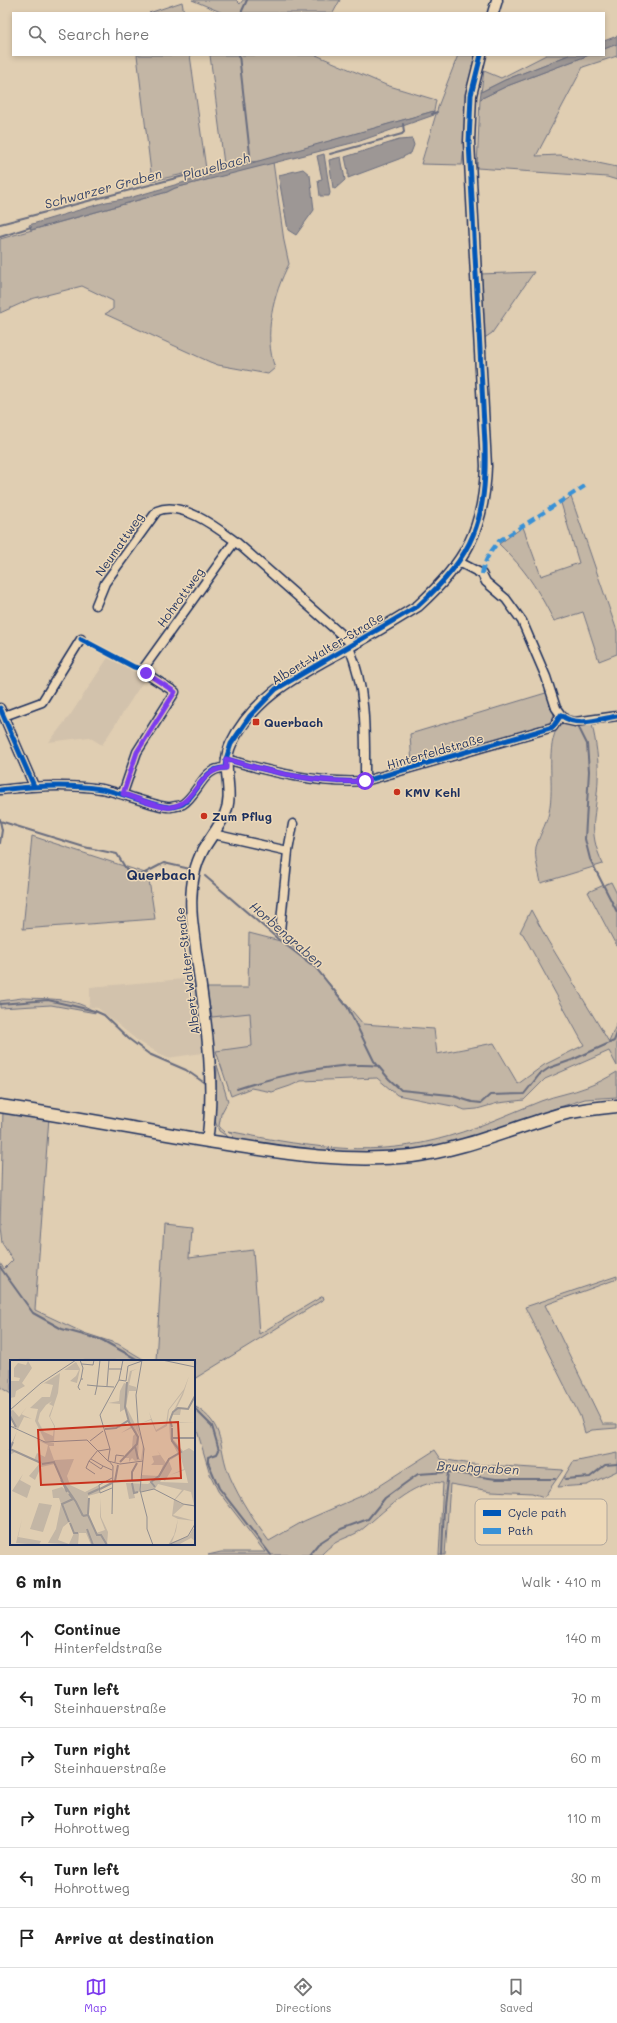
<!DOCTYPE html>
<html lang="en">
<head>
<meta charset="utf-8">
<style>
  :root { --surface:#fff; --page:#f6f6f6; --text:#222; --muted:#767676; --line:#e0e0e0; --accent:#7c3aed }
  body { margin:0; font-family:Mali,sans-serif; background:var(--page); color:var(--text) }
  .stop { position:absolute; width:12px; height:12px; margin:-9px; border:3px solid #7c3aed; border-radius:50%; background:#fff }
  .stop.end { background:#7c3aed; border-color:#fff; box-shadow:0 1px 4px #0008 }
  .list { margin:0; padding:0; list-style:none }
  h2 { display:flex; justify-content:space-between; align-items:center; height:52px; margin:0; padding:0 16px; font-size:17px }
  h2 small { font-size:13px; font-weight:400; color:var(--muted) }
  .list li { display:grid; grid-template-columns:26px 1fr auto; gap:12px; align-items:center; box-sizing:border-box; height:60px; padding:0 16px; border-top:1px solid var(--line) }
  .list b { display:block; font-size:15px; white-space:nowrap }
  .list p { margin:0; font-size:13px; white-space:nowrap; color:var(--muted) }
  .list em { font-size:13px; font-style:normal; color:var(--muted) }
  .icon { flex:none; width:22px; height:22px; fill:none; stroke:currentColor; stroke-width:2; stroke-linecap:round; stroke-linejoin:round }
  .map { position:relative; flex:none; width:617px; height:1555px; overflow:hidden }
  .search { position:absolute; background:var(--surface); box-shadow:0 2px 6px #0003; left:12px; right:12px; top:12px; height:44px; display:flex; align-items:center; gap:10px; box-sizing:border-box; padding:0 14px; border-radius:0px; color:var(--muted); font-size:15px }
  .sheet { height:412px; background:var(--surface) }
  nav { display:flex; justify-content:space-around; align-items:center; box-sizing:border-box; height:56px; border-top:1px solid var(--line); background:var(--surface); font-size:11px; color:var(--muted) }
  nav a { display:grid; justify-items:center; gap:2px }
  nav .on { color:var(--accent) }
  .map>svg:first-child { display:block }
  .built { fill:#d2c2ac }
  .green { fill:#c3b6a5; stroke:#6f7282 }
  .water { fill:#9d9795; stroke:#696d7f }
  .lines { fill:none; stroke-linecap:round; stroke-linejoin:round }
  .stream { stroke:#696d7f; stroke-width:2 }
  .minor-casing { stroke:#1b2f5e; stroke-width:11 }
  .tertiary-casing { stroke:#1b2f5e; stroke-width:13 }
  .secondary-casing { stroke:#1b2f5e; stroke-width:15 }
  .minor { stroke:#edd8b7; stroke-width:8 }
  .tertiary { stroke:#edd8b7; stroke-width:10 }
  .secondary { stroke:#edd8b7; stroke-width:12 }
  .quiet { stroke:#3891d7; stroke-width:4; stroke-dasharray:8 4; stroke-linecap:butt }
  .cycleway-casing { stroke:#edd8b7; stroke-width:8 }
  .cycleway { stroke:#0057b8; stroke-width:5 }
  .route { stroke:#7c3aed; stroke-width:5 }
  .poi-dot { fill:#c8321e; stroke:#edd8b7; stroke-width:1.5 }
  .labels { text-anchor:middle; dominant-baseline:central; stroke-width:3; stroke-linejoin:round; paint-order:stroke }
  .street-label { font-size:12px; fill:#1b2f5e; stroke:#edd8b7 }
  .poi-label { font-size:12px; font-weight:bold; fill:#1b2f5e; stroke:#edd8b7; text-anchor:start }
  .water-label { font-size:13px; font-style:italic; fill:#354469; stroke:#edd8b7 }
  .quarter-label { font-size:14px; font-weight:bold; fill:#1b2f5e; stroke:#edd8b7 }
  .inset-river { fill:none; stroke:#9d9795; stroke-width:2 }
  .inset-road { fill:none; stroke:#918e90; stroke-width:1 }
  .view { fill:#c8321e; fill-opacity:0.15; stroke:#c8321e; stroke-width:2 }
  .inset-edge { fill:none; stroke:#1b2f5e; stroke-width:2 }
  .key { fill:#edd8b7; stroke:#aea59c; stroke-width:1 }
  .key-label { font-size:11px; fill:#1b2f5e }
</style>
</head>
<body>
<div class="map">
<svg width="617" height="1555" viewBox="0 0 617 1555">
  <rect width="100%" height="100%" fill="#e0ceb2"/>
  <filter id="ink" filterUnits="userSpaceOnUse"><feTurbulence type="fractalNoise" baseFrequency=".025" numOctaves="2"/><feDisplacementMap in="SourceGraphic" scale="8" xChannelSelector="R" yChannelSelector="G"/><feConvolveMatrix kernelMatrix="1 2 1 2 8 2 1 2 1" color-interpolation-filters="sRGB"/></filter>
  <g filter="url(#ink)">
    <path class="built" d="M109 656 146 677 102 745 89 737 49 742 71 714Z
      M195 978 206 988 250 1013 252 1046 167 1058 138 1041 98 1008 88 1007 90 1002V987Z"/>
    <path class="green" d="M192 0H236L240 4 243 0H340L333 13H223Z
      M182 2 184 13H149Z
      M617 44V56L583 67 536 156 560 155 617 167V180L607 177 477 168 480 99 507 86 589 55H604V49Z
      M137 55H190L206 169 152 181Z
      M210 55H316L386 85 436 100 434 111 261 161 224 164Z
      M458 55H477L471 84 462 165 421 164 439 104Z
      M546 55H569L505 80 481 92 484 71 501 78Z
      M273 162 284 241 289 264C273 294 263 335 275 368L268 374 218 365 210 362 105 314 113 309V301L82 286 31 299 0 313V239L167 192 175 188Z
      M534 272 492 333 483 339 480 274Z
      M571 497 617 631V654L599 661 583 612 554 621C537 588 526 570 499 544L523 527 541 576 579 563 561 503Z
      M549 692C553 705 558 715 548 726L412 766 410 734Z
      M564 723 574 725 592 724C596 743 599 760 598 779 597 815 586 829 603 864L541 883C539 872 534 858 536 847 540 833 549 820 550 806 554 779 545 748 559 724Z
      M32 836 148 874 155 919 23 929Z
      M611 882 617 894V947L588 892Z
      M531 910 548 941 609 1042 617 1023V1066L609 1051 545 1079 524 1100 498 1103 477 1109 465 1110 457 1107 397 1095 377 1078 301 1081 290 1086 272 1092 251 1088 231 1096 216 1051 252 1046 250 1013 212 1017 206 988H248L249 933 288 943 312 963 363 1024 434 1029 437 1054 494 1043 518 1084 544 1065 584 1045 523 934 520 932Z
      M22 998C46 999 76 997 96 1013L51 1005 0 1008V1001Z
      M217 1065 228 1101 221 1114 219 1126 228 1137 219 1131 215 1121Z
      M617 1072V1097L585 1099 547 1111 548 1115 440 1147 375 1155 305 1151 233 1138 232 1134 228 1131C298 1145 364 1158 435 1140 472 1131 506 1115 541 1101 556 1095 572 1093 587 1087 598 1083 607 1078 617 1072Z
      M3 1110 49 1117 35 1310 84 1333 118 1344 146 1361H11V1394L0 1387V1263L4 1269 13 1260 2 1243 0 1227Z
      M164 1225 191 1228 189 1258 253 1250 259 1334 323 1296 324 1299 194 1379V1361H156Z
      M617 1276V1279L545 1305 603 1424H617V1428L592 1430 585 1433 580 1416 525 1307Z
      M194 1406C227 1425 217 1447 230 1477 240 1500 254 1521 269 1541L304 1521 366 1494 435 1450 441 1459 471 1464 563 1470 544 1497 532 1493 491 1491 450 1484 445 1555H439L443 1483C414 1478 381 1515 360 1531 352 1536 343 1538 335 1543 330 1546 325 1551 321 1555H208L221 1552H265L218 1491 210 1474 196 1427H194Z
      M617 1453V1471L587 1485 558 1487 573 1462Z"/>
    <path class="water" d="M617 36V44L604 49V41Z
      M569 55H589L507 86 480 99 481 92 505 80Z
      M434 111V115L360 141 175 188 167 192 31 230 29 225 106 202 129 198Z
      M412 139 414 145 411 153 399 159 348 178V171L345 157 399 140Z
      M324 154 330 193 329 196H320L318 180 322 179 317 156Z
      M341 157 345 180 335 189 333 188 329 160Z
      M303 169 310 175 314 210 296 235 288 230 279 179V175Z"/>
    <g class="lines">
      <path class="stream" d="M241 13 247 0
        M432 114 437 112
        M330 154 402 134 404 132 403 124
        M0 224 249 159 250 154 239 55
        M0 237 31 227
        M579 728 587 744 589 771 585 839 590 859 617 912
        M0 819V821L84 847 117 854 128 872 141 875 164 863 190 869
        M0 843 2 830 0 821
        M205 876 278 939 316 968 348 1008 374 1061 389 1079 401 1090 450 1095 472 1102 481 1103 490 1095 524 1094 539 1075 549 1068 572 1060 614 1041 617 1033
        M0 1004 48 1000 95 1011 104 1015 129 1039 149 1054 186 1070 206 1084
        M237 1089C276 1076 339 1061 379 1066
        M0 1267 33 1313 62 1329 102 1340 140 1361
        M194 1408 212 1426 219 1450 217 1454 208 1457V1462L219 1488 271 1555
        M565 1479 590 1477 605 1465 617 1464
        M309 1555 318 1544 341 1529 368 1519 385 1498 418 1474 448 1472 496 1479H555
        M442 1555 444 1506 448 1472"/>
      <defs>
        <path id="minor" d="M459 562 482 574 486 582 506 599 522 621 546 677 556 708 561 715 566 720 575 722 617 716
          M96 605 105 583 157 511C181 500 216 527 235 541
          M349 647C367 690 365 735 365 781
          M0 708 34 786
          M4 716 42 702 81 639
          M226 759C270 772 319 784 365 781L553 727 561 715
          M0 790C33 786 68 784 101 789 117 791 161 809 171 807 175 806 180 806 183 804 199 793 203 767 225 768
          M123 793 137 752 175 692 145 673 143 669 235 541 353 645
          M213 834 288 851 280 931
          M288 851 293 824"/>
        <path id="tertiary" d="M493 13 497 0
          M207 1141C218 1067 200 993 192 919 190 897 192 870 203 850 210 838 219 827 225 814 235 792 220 767 231 744 256 692 307 671 354 644 376 632 397 619 418 606 465 563 484 531 486 466L469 142 471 95 481 55"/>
        <path id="secondary" d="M0 1106C76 1117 151 1132 227 1144 289 1154 349 1163 412 1156 462 1150 510 1129 558 1115 576 1110 598 1108 617 1106"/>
      </defs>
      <use href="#minor" class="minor-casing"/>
      <use href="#tertiary" class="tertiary-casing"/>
      <use href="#secondary" class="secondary-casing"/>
      <use href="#minor" class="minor"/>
      <use href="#tertiary" class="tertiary"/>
      <use href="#secondary" class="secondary"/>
      <path class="quiet" d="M482 574C484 560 491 551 499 541L588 484"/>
      <defs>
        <path id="cycleway" d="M81 639 134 667 143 669
          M0 708 34 786
          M226 759C270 772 319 784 365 781L553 727 561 715C576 728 600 719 617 716
          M0 790C33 786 68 784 101 789 117 791 161 809 171 807 175 806 180 806 183 804 199 793 203 767 225 768L226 759 231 744 250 716 276 689 418 606C474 555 487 520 485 444L469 142 471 95 481 55"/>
      </defs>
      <use href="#cycleway" class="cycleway-casing"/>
      <use href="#cycleway" class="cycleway"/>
    </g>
  </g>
  <g class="lines" filter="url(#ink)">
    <path class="route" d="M146 673 175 692 137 752 123 794C135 797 159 809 171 807 196 804 199 768 226 768V759C270 772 319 784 365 781"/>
  </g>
  <g class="poi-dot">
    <rect x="252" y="718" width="8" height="8" rx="2"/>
    <circle cx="397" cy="792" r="4"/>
    <circle cx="204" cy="816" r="4"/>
  </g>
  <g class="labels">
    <g class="street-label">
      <text transform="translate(119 544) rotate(-55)">Neumattweg</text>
      <text transform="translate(180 597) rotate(-54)">Hohrottweg</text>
      <text transform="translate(327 648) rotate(-31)">Albert-Walter-Straße</text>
      <text transform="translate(435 751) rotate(-16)">Hinterfeldstraße</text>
      <text transform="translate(187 971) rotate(-97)">Albert-Walter-Straße</text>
    </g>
    <g class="poi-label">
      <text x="264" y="722">Querbach</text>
      <text x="405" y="792">KMV Kehl</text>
      <text x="212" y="816">Zum Pflug</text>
    </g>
    <g class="water-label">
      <text transform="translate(216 166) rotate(-16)">Plauelbach</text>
      <text transform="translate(103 188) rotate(-15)">Schwarzer Graben</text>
      <text transform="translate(287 934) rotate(41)">Horbengraben</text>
      <text transform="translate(478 1467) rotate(3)">Bruchgraben</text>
    </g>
    <g class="quarter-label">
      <text x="161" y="874">Querbach</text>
    </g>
  </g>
  <g transform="translate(10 1360)">
    <rect width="185" height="185" fill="#e0ceb2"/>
    <path d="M18 1 22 8 12 23 15 26 6 31 5 37 0 38V21H9L10 18 4 17V8L8 3 16 5ZM66 2 70 9 67 23 60 21 66 16 69 10H54ZM127 9 122 11 119 25 126 27V31H119L116 46 125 64 127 63 134 89 132 100 125 101 122 98 119 102V98H114L115 95 122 88 123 76 126 73 122 68 111 73 122 66 118 62 109 68 108 66 118 60 117 53 115 49 110 52V44L98 43 109 41 110 31 114 23 117 24 120 11ZM124 64 133 84 131 100 128 97 129 77ZM50 13 48 33 40 57 45 66 44 81H35L25 61 28 49 20 48 32 37H40L43 25 34 23 28 27ZM42 41 39 44 43 46 39 56 44 66 43 76 34 72 29 62 35 75 28 61 30 53 36 45ZM179 16 173 35 167 47 178 48 185 35V37L179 48 171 49 170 55H162L160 62H185L161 63 163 78H185L163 79 173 91 179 88 185 92V146L174 145 163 155 185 161 168 159 166 171 162 182 179 176 183 169H185V181L181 178 168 185H158L164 175 168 159 162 156 164 140 172 130 148 124 145 129 124 133 125 138 119 139 116 123 138 124 145 119 131 120 132 115 149 116 153 105H141L144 102 142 96 150 95 147 90 156 103 168 94 160 79 159 60 173 32 159 50 157 66 146 72 141 60 129 64 141 59 139 52 146 70 156 64 158 50 174 29ZM170 94 174 109 160 115 175 110 178 123 150 122 152 119 155 121 162 109 159 101ZM174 130 181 132 184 145 171 144 165 140ZM17 47 11 54 22 59 14 57 8 69 1 66H6L0 57V51L3 50 9 57ZM7 71 1 89 24 100 27 93 35 97 37 90 38 85 29 81 44 83V86H39L44 100 64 99 57 116 60 125 75 132 89 125V133L78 136V155L86 173 95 170 90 157V138L91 157 98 172 97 185H81L76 173H69L68 185 38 183 46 169 51 144 49 138H43L42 130 52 127 61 135 54 127 45 102V104L31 107 25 120 19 116 30 103 5 92 0 95V87ZM59 162 64 173 59 184 48 180 53 167ZM13 114 10 120 21 126 17 138 2 131 0 134ZM29 143 42 145 33 172 20 169ZM12 159 8 177 31 181 29 185 6 183Z" fill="#c3b6a5" fill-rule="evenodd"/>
    <path class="inset-river" d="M0 56 6 67M162 67 160 60 163 52 168 48 178 49 185 36M95 69 106 68 119 60M162 78H185M3 82 0 89 31 103M125 86 128 99M110 102 127 84 128 77 119 62 115 47 117 22M32 104 44 102 57 132M51 120 66 142 73 156M105 121 108 105M122 121V112L127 103M122 123 124 133 128 132M145 127 141 122 149 116 159 99 171 92 162 81V68M90 129 102 123M59 134 63 139 52 144 59 162M78 134 89 129M78 154 79 138M73 156 78 155 87 175H91L97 185M60 163 64 173H68M77 169 83 185"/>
    <path class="inset-road" d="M70 0 73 8 71 19H73M90 0 87 26 104 27M132 0 126 35 128 63 134 89 130 130 137 157V169L143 185M152 0 185 7M72 4 83 5 84 0M99 9H112M109 20 116 21 118 6 132 1M77 25 87 26 85 35M97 26 99 0M70 30 68 27 71 19M0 50 31 23 66 0M0 66 35 82 77 80 98 101 110 104 133 101M80 81 93 71M88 90 79 101 91 109 93 106 102 110M88 91 100 89M81 99 93 106M79 101 76 108 85 114M98 101 100 89 90 55 109 20 113 0M99 101 103 106 102 154M105 102 106 95 114 96M102 118 89 125 90 133 102 128M102 122 131 121M131 132 144 129 173 144 185 146M158 185 178 176 185 164"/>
    <path class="view" d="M168 62 171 118 31 125 28 70Z"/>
    <rect width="185" height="185" class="inset-edge"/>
  </g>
  <rect x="475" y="1499" width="132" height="46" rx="6" class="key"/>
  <rect x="483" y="1510" width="18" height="6" fill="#0057b8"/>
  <rect x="483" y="1528" width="18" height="6" fill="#3891d7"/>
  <g class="key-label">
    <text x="508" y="1517">Cycle path</text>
    <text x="508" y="1535">Path</text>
  </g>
</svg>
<div class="stop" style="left:365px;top:781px"></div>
<div class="stop end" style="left:146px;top:673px"></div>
<div class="search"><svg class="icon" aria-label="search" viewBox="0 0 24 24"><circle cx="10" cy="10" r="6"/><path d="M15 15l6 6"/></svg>Search here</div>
</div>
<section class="sheet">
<h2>6 min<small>Walk · 410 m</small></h2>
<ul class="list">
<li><svg class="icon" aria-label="ahead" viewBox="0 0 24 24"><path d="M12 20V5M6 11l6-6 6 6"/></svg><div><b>Continue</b><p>Hinterfeldstraße</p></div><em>140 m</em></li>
<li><svg class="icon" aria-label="left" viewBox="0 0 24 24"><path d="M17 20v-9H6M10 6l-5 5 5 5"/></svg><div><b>Turn left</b><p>Steinhauerstraße</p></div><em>70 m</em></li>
<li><svg class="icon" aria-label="right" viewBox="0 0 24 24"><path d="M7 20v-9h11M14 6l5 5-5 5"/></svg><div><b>Turn right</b><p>Steinhauerstraße</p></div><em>60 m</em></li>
<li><svg class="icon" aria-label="right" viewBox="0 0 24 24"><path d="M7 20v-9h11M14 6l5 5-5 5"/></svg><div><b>Turn right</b><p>Hohrottweg</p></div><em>110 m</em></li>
<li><svg class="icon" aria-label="left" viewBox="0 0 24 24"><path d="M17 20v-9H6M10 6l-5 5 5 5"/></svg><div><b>Turn left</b><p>Hohrottweg</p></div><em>30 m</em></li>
<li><svg class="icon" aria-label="arrive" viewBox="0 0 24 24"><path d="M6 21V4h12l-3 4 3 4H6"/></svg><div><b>Arrive at destination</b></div></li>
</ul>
</section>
<nav>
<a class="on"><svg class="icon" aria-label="map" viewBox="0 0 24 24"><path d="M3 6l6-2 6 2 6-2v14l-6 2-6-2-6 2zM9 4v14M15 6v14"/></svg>Map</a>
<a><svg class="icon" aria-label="directions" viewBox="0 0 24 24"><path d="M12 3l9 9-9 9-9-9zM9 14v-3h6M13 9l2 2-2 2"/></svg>Directions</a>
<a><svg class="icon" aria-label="saved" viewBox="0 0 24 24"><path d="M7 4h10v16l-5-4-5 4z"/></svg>Saved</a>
</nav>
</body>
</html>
